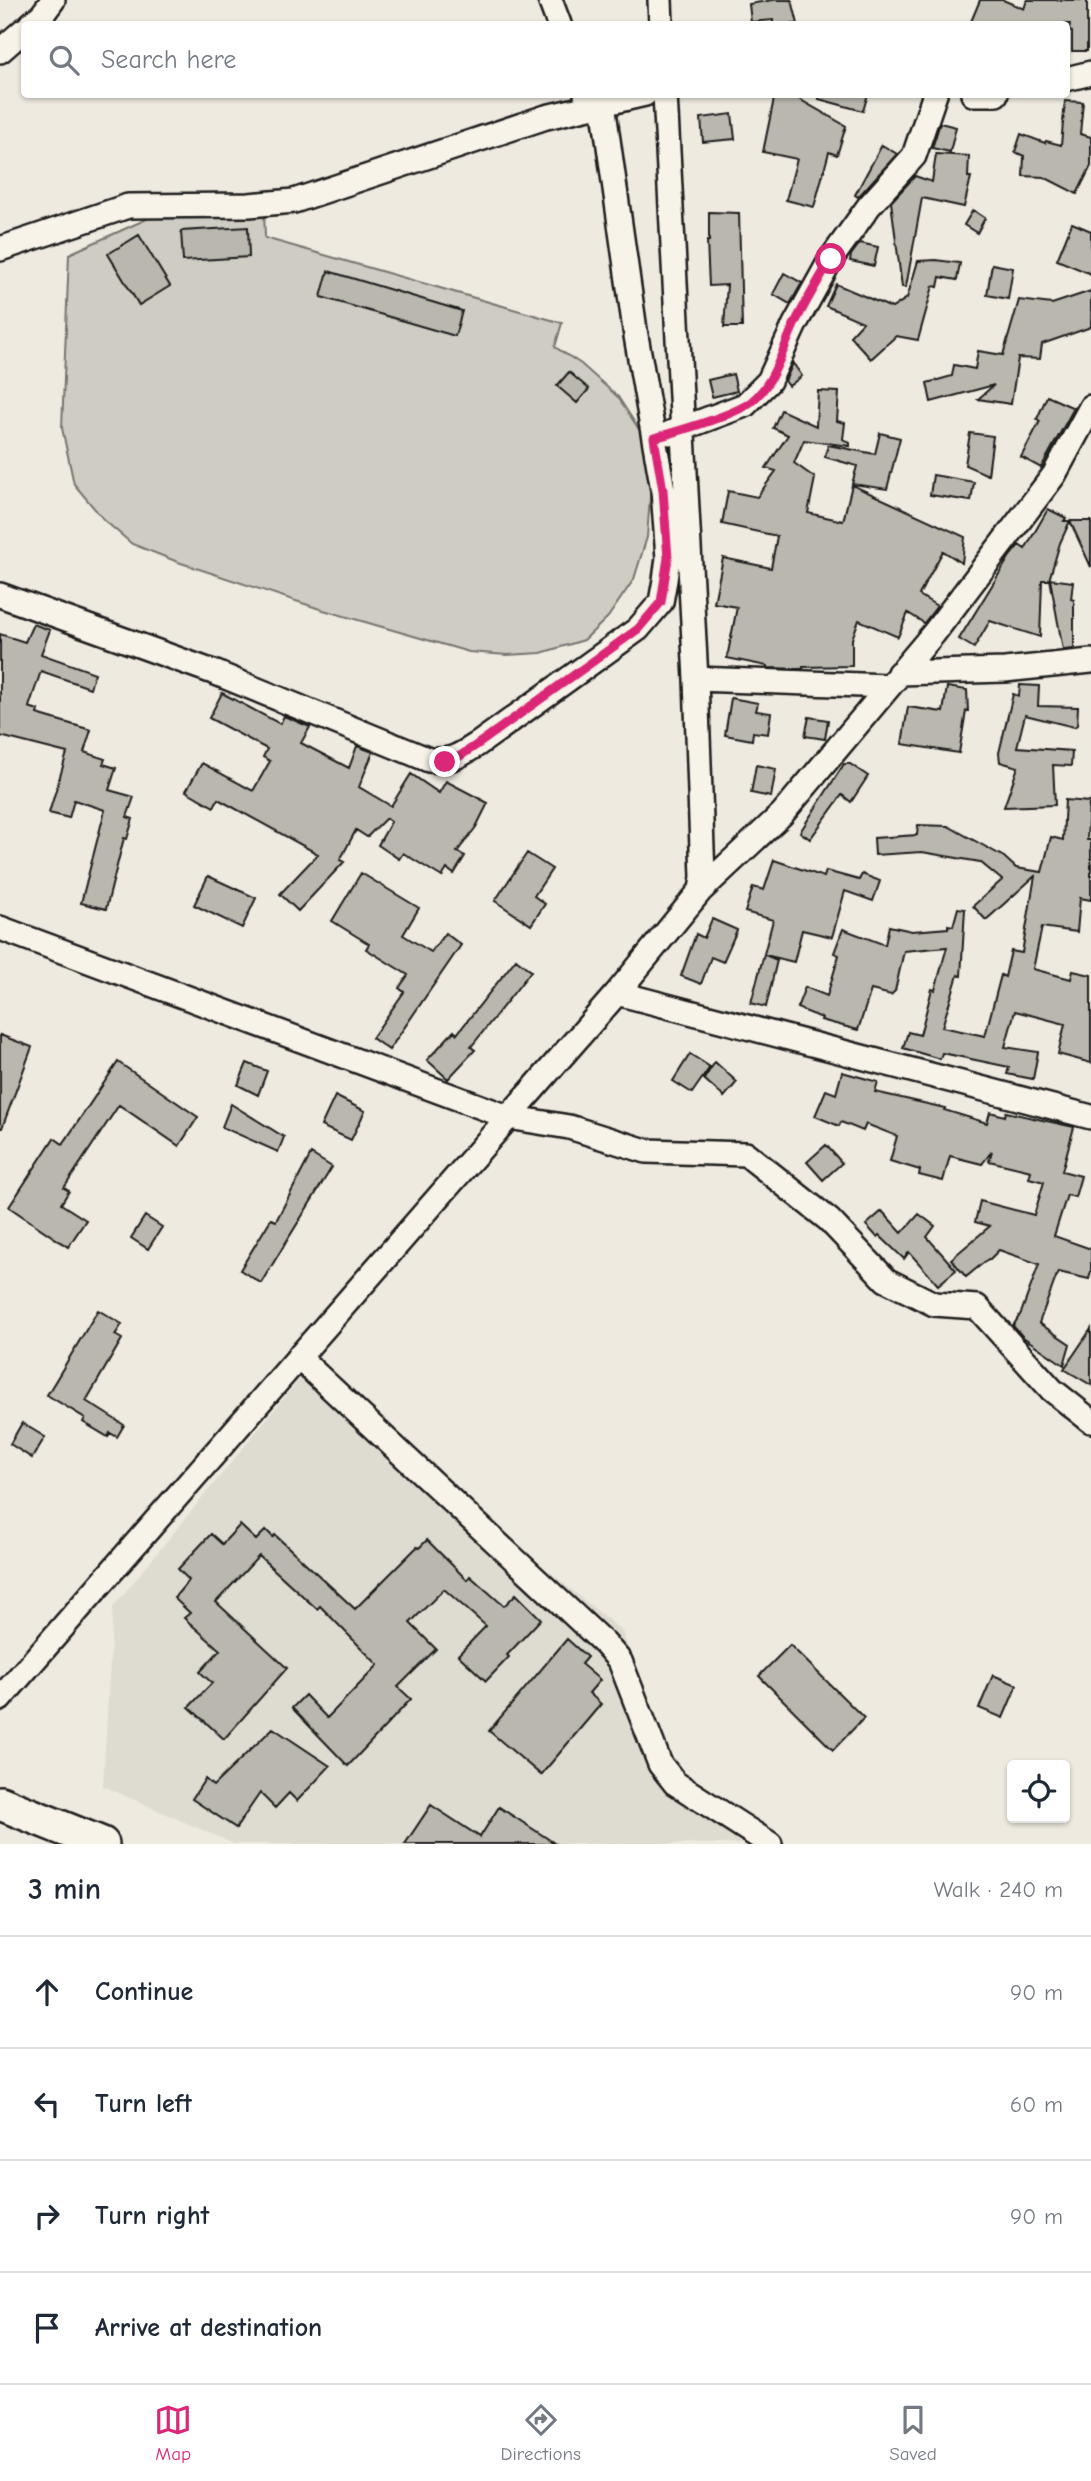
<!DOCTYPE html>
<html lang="en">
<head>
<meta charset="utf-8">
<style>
  :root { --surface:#fff; --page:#f6f6f7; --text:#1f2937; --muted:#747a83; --line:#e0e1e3; --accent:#db2777 }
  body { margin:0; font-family:"Comic Neue",sans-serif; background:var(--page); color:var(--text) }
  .controls { position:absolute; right:21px; bottom:21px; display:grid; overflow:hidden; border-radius:7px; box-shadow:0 2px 5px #0004 }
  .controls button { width:63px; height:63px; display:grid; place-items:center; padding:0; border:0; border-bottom:2px solid var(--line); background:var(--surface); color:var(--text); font:35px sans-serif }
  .stop { position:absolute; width:21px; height:21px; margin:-16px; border:5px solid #db2777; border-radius:50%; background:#fff }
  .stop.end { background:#db2777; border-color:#fff; box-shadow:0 2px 7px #0008 }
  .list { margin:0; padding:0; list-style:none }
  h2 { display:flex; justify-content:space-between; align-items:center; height:91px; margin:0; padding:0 28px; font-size:30px }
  h2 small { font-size:23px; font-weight:400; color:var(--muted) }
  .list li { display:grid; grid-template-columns:46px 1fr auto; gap:21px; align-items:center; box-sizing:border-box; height:112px; padding:0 28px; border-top:2px solid var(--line) }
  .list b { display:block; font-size:26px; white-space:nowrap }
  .list em { font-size:23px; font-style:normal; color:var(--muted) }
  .icon { flex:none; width:38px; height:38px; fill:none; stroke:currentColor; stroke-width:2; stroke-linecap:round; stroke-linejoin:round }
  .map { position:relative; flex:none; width:1091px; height:1844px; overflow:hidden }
  .search { position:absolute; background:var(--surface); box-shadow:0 2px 5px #0004; left:21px; right:21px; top:21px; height:77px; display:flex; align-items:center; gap:18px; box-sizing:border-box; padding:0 24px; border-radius:7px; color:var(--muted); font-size:26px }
  .sheet { height:539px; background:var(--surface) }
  nav { display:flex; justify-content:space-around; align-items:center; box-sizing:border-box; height:98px; border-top:2px solid var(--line); background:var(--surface); font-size:19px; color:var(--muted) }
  nav a { display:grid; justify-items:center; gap:4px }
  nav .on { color:var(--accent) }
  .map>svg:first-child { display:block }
  .built { fill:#dedbd1 }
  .green { fill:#cfccc3; stroke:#767470; stroke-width:2 }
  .building { fill:#bab7af; stroke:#1c1c1c; stroke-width:2 }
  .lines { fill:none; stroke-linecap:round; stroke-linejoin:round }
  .minor-casing { stroke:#1c1c1c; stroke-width:28 }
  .highway-casing { stroke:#1c1c1c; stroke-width:38 }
  .minor { stroke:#f7f3e8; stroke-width:23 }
  .highway { stroke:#f7f3e8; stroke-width:33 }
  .route { stroke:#db2777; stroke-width:9 }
</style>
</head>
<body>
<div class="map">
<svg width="1091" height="1844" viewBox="0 0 1091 1844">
  <rect width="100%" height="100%" fill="#eeeae0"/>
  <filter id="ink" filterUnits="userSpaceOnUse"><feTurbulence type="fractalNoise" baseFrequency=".0143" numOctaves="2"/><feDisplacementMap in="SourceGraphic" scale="14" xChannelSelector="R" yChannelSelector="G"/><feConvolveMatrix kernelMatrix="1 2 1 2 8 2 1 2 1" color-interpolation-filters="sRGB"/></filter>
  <g filter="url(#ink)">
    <path class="built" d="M305 1372 622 1631 674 1782 767 1844H234L103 1786 113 1607Z"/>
    <path class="green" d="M264 209 265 238 562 323 555 347 581 364 618 397 644 437 651 484 647 537 634 579 608 617 584 640 541 653 507 655 469 652 320 609 178 562 132 544 104 520 74 484 62 428 69 254 149 218Z"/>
    <path class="building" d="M773 0H792L798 24H773V20L751 22 749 4Z
      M980 0H1003L1024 9 1027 0H1087V51H1072V32L1069 31 1070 24H970Z
      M775 94 797 98 846 126 837 155 829 152 814 207 786 200 797 159 763 152Z
      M820 94H868L863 111 819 99Z
      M1065 101 1083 102 1080 134 1091 137V166L1077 194 1044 177 1023 176 1024 156 1015 152 1021 134 1045 143 1046 141 1061 145Z
      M732 114 735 139 703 142 701 118Z
      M940 123 956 127 950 152 932 148Z
      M882 145 897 154 858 197 855 195Z
      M936 154 969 156 968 177H971L964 207 922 198 906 287H902L891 202 915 176 932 182Z
      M973 210 985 218 977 233 964 225Z
      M709 212 739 213 742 327H724L727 285 709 286 707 241H709Z
      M1072 223 1091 231V274L1057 260Z
      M248 227 249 257 183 261 181 231Z
      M139 235 170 286 139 305 108 254Z
      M860 243 878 247 874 266 850 261 851 255Z
      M935 260 960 263 957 280 940 277 938 287 933 286 918 340 896 336 871 359 850 336 863 322 826 306 836 284 892 308 907 298 918 261Z
      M992 264 1013 268 1008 299 987 295Z
      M328 271 462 311 455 336 321 297Z
      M784 273 802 283 790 304 773 294Z
      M1091 291V327L1042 344 1040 359 1018 358 1011 404 978 399 994 385 931 402 927 383 952 376 954 365 975 369 978 351 1003 355 1019 300 1052 304Z
      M793 363 802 376 789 386 785 381Z
      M569 372 589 389 577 403 557 386Z
      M733 374 737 391 712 397 708 380Z
      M818 391 839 392 837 421 845 423 843 439 850 443V446L804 440 794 463 815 478 808 513 843 521 852 485 965 537 962 563 943 551 919 595 937 606 924 623 908 613 898 637 859 620 852 639V666L803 667V669L767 668V666L727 658 737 607 714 603 723 558 771 568 777 536 722 524 728 491 757 497 776 471 766 468 788 435 773 428 781 410 816 426Z
      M1047 396 1074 408 1041 468 1021 457 1040 421 1037 419Z
      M880 433 900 438 887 489 852 484 857 466 825 457 828 445 875 454Z
      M970 433 993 436 988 475 965 465Z
      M933 475 974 482 971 501 930 495Z
      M1048 509 1066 518 1064 521H1091V567L1070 521 1060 543 1049 580H1042L1040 637 990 621 974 648 959 639 1010 556 1019 545 1025 549Z
      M1050 579 1073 582 1071 599 1074 600V649L1063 650Z
      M33 624 50 630 41 654 95 673 90 688 41 671 29 707 38 710 37 714 91 730 84 752 105 759 103 764 116 768 109 790 134 797 127 817 133 819 127 839 124 838 106 909 81 903 105 810 74 800 69 818 49 813 67 753 0 736V634L25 642Z
      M1020 685 1039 686 1038 706 1078 707 1077 725 1074 727 1025 715 1017 747 1072 751 1071 766 1053 765 1055 805 1004 807 1018 767 1000 762 999 753 1013 694 1019 696Z
      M947 687 967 690 968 711H966L959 753 902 744 908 707 943 712Z
      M222 693 280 724 284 716 310 727 301 743 349 768 357 746 373 752 359 787 391 806 411 774 439 793 446 781 488 803 476 827 457 852 465 856 454 874 447 869 442 877 403 853 399 859 378 845 391 822 386 818 367 837 356 830 340 860 344 862 298 911 280 894 318 854 218 799 214 807 186 791 202 763 253 791 270 761 263 757 267 749 209 718Z
      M731 698 758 703 756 711 771 713 768 734 753 732 752 740 725 735Z
      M809 717 828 720 825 739 805 736Z
      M844 764H850L868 776 851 802 842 795 810 839 800 832Z
      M756 765 776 769 771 797 751 793Z
      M1065 800 1089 802 1087 840H1091V900L1080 898 1077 932 1042 927 1033 969 1071 979 1073 971 1091 975V1063L1058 1054 1065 1024 1015 1011 1005 1047 1038 1052 1033 1079 1007 1074 1009 1067 942 1053 940 1059 903 1048 908 1032 920 1035 932 989 935 990 947 947 904 951 895 991 891 995 871 990 858 1030 821 1020 822 1018 797 1008 805 987 827 996 839 955 834 953 843 929 885 945 889 926 912 931 948 928V925L953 926 958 908 965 909 961 976 958 975 942 1027 985 1036 1001 975 1005 977 1011 951 1022 953 1035 876 986 920 973 906 1002 880 980 862 922 852 875 855 874 838 917 835 918 825 948 826 1004 857 1016 868 1042 872 1051 837 1063 840Z
      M527 853 552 869 534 896 545 904 531 925 495 901Z
      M774 860 824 877 826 871 859 880 862 874 880 881 873 901 845 891 832 937 802 930 794 962 765 955 777 960 766 1007 751 1003 773 920 745 912 753 887 764 890Z
      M361 873 419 908 403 935 431 952 445 933 461 945 389 1050 372 1038 404 992 399 988 408 975 366 949 369 944 332 921Z
      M208 876 256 898 242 928 194 905Z
      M712 919 737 930 723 962 711 957 701 984 681 976 696 934 704 938Z
      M516 959 531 971 471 1047 475 1050 448 1079 427 1060 454 1031 457 1034Z
      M0 1035 32 1047 2 1128H0Z
      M690 1054 710 1067 692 1093 673 1081Z
      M118 1062 198 1117 179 1146 119 1105 64 1188 69 1191 61 1204 86 1220 68 1247 9 1207 54 1138 63 1144Z
      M715 1062 737 1082 724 1097 704 1079Z
      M247 1063 267 1071 258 1095 238 1085Z
      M842 1072 878 1082 875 1092 945 1108 944 1110 987 1123 990 1112 1005 1116 1006 1112 1074 1127 1062 1171 1081 1176 1075 1197 1067 1195 1054 1236 1091 1249V1271L1089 1279 1058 1272 1039 1323 1070 1344 1064 1365 1023 1337 1013 1326 1021 1313 1039 1264 999 1250 989 1260 988 1259 966 1277 951 1259 990 1226 975 1222 980 1201 1034 1215 1044 1182 1029 1178 1031 1171 989 1161 992 1151 982 1164 950 1156 943 1181 919 1175 920 1170 890 1161 897 1136 866 1124 863 1131 841 1122 839 1126 815 1116 826 1090 836 1094Z
      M335 1096 365 1111 351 1140 321 1126Z
      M231 1104 284 1137 278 1152 222 1127Z
      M826 1145 842 1163 823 1180 807 1162Z
      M311 1154 332 1167 261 1283 240 1270 271 1219 276 1221Z
      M882 1211 902 1233 919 1214 935 1226 927 1237 956 1270 938 1285 909 1252 904 1259 879 1235 877 1237 866 1225Z
      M145 1216 162 1227 148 1249 131 1238Z
      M98 1310 122 1324 115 1335 122 1339 86 1401 124 1425 117 1437 110 1433 108 1437 83 1422 85 1418 47 1395Z
      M1091 1329V1385L1064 1369Z
      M22 1423 45 1437 32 1458 10 1444Z
      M240 1525 256 1540 266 1530 273 1537 275 1535 355 1609 417 1547 419 1548 427 1540 467 1580 470 1576 504 1606 516 1594 541 1619 507 1655 509 1657 486 1681 458 1655 486 1626 444 1589 410 1623 436 1649 398 1687 411 1699 348 1766 292 1708 305 1695 327 1718 378 1665 320 1606 317 1609 259 1556 216 1602 287 1668 224 1739 189 1707 212 1683 200 1672 220 1650 184 1618 190 1613 174 1598 189 1580 178 1569 211 1534 222 1544Z
      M567 1639 587 1657 581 1664 600 1680 589 1693 601 1704 541 1775 489 1731Z
      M790 1645 864 1718 833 1750 759 1676Z
      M993 1675 1017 1685 1003 1718 979 1708Z
      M273 1728 330 1766 297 1801 289 1793 275 1808 260 1793 236 1828 192 1799 205 1779 213 1786Z
      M431 1805 480 1837 499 1807 556 1844H405Z"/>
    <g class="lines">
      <defs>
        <path id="minor" d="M550 0 559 24
          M660 0 661 24
          M31 24 42 15 53 0
          M0 51 24 30
          M1066 79 1091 73
          M973 94H996
          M0 249 128 206 249 205 294 201 546 117 645 94
          M670 433 745 405 769 381 795 324 831 259 869 206 914 156 935 94
          M0 595 216 673 429 760C451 762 459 756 478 744L638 629 661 602 665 580 668 558 663 490 635 330 603 104 586 94
          M899 673 1005 670 1091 661
          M696 679 888 686
          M701 890 782 814 934 633 1054 475 1091 407
          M0 928 508 1117 569 1127 646 1151 746 1154 829 1220 886 1280 934 1304 977 1307 1052 1390 1091 1421
          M617 993 1091 1117
          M298 1357 605 1644 620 1661 660 1764 675 1783 770 1844
          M0 1699 617 993 701 890 703 877 696 679 665 94"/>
        <path id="highway" d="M0 1803 102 1844"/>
      </defs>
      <use href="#minor" class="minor-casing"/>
      <use href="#highway" class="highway-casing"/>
      <use href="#minor" class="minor"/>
      <use href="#highway" class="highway"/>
    </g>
  </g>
  <g class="lines" filter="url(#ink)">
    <path class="route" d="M445 762 460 756 478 744 638 629 661 602 668 558 663 490 654 438C679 431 722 419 745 406 773 389 781 353 794 325 805 303 818 281 831 259"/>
  </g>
</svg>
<div class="controls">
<button><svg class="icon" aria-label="locate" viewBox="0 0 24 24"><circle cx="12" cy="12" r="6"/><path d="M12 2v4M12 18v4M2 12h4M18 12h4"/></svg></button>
</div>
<div class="stop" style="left:831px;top:259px"></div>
<div class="stop end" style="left:445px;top:762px"></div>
<div class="search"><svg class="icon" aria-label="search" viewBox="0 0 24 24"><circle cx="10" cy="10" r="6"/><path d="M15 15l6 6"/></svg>Search here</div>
</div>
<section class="sheet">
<h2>3 min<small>Walk · 240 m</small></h2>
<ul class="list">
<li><svg class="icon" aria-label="ahead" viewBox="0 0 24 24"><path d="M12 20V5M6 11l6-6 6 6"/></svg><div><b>Continue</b></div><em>90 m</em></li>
<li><svg class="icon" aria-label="left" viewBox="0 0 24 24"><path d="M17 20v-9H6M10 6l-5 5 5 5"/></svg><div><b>Turn left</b></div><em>60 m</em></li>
<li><svg class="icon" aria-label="right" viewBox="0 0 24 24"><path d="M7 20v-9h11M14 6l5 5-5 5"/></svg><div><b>Turn right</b></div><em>90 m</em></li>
<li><svg class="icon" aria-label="arrive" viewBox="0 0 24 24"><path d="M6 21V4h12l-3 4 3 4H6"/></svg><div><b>Arrive at destination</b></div></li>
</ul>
</section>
<nav>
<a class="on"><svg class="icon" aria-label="map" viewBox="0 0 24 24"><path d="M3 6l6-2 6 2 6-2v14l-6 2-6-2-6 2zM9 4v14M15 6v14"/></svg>Map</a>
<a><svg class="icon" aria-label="directions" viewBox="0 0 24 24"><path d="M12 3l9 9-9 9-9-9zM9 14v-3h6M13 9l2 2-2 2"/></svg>Directions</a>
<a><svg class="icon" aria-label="saved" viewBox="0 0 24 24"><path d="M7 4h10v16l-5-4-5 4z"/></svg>Saved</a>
</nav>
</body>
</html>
